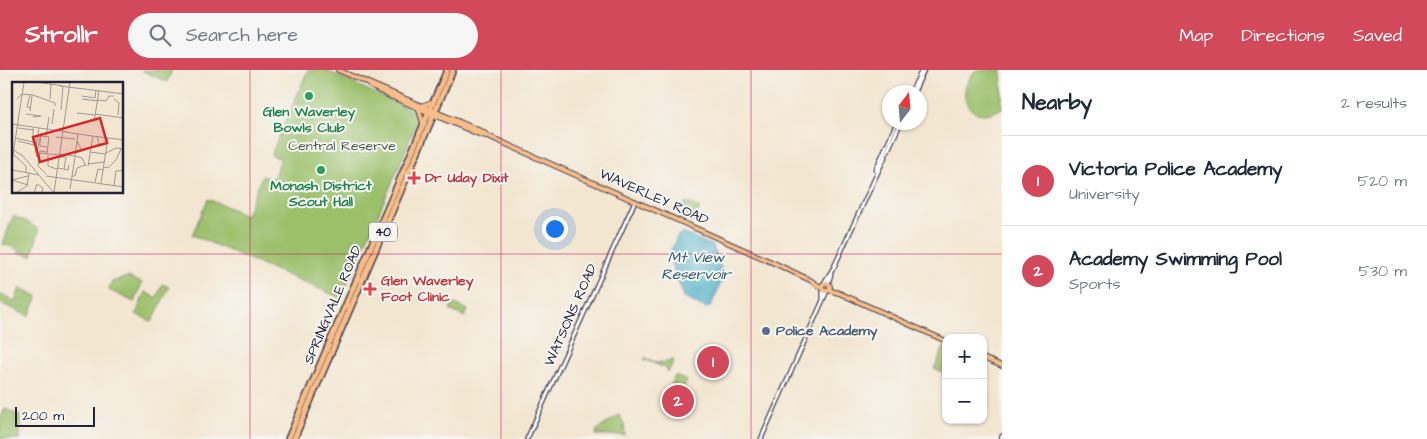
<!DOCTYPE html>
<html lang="en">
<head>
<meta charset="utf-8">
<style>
  :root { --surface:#fff; --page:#f6f6f7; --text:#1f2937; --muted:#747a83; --line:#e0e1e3; --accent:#d1495b }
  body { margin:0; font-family:"Architects Daughter",sans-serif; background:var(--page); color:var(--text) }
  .controls { position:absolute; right:15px; bottom:15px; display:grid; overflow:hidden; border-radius:10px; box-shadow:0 1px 4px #0004 }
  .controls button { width:45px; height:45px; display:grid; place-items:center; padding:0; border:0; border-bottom:1px solid var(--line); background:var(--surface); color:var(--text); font:25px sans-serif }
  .compass { position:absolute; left:882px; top:15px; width:45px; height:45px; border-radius:50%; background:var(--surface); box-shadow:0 1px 4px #0004; rotate:16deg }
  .scale { position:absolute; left:15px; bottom:12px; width:80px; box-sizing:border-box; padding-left:5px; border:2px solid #22223b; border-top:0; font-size:14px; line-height:18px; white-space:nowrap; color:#22223b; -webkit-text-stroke:4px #f6f6f2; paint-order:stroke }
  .you { position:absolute; left:554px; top:158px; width:18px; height:18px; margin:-12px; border:4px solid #fff; border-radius:50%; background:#1a73e8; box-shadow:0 0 0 8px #1a73e833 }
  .badge { display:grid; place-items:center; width:32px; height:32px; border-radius:50%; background:var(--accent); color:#fff; font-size:16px; font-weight:700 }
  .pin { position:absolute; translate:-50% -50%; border:2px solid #fff; box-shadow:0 1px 5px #0006 }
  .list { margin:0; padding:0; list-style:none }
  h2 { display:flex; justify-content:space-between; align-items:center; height:65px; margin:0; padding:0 20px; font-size:21px }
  h2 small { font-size:16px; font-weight:400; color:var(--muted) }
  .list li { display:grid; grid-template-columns:32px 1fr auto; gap:15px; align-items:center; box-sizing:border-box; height:90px; padding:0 20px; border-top:1px solid var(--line) }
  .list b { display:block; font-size:19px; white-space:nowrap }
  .list p { margin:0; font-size:16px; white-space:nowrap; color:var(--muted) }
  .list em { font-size:16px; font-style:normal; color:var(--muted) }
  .icon { flex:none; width:28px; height:28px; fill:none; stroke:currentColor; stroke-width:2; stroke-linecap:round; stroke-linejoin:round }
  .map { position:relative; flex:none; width:1002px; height:369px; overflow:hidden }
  header { display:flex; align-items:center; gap:30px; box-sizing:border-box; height:70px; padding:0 25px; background:var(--accent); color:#fff }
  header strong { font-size:24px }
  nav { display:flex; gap:28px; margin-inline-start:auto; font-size:18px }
  .search { width:350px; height:45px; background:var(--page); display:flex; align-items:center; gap:12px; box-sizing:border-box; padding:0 18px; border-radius:28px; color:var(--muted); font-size:19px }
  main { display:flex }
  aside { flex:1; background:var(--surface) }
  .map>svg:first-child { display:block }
  .green { fill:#9bc06a; stroke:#5e7152 }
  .water { fill:#44abc3; stroke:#33667f }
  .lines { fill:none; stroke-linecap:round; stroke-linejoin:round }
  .minor-casing { stroke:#413f51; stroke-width:5.5 }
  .major-casing { stroke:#413f51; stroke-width:6 }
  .highway-casing { stroke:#413f51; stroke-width:8 }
  .minor { stroke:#fff; stroke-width:3 }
  .major { stroke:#f8bd89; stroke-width:4 }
  .highway { stroke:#f8bd89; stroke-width:5 }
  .grid { fill:none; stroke:#c2185b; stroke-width:1; stroke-opacity:0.55 }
  .leisure-dot { fill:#2e9e5b; stroke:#f6f6f2; stroke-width:2 }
  .health-dot { fill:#e0444e; stroke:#f6f6f2; stroke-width:2 }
  .service-dot { fill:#5c6f8a; stroke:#f6f6f2; stroke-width:2 }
  .labels { text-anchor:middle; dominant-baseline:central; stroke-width:4; stroke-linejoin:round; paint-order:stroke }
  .shield { fill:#f6f6f2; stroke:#626272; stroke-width:1 }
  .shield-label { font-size:12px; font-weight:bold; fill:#22223b }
  .leisure-label { font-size:14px; font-weight:bold; fill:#27864d; stroke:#f6f6f2 }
  .park-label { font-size:14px; fill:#4c594b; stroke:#f6f6f2 }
  .health-label { font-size:14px; font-weight:bold; fill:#be3a42; stroke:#f6f6f2; text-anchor:start }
  .street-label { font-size:14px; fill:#22223b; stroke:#f6f6f2 }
  .service-label { font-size:14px; font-weight:bold; fill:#4e5e75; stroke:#f6f6f2; text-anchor:start }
  .water-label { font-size:15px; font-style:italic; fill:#305971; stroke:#f6f6f2 }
  .inset-road { fill:none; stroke:#9f9894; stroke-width:1 }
  .view { fill:#d62828; fill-opacity:0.15; stroke:#d62828; stroke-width:2.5 }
  .inset-edge { fill:none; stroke:#22223b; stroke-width:2.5 }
</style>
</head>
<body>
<header>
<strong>Strollr</strong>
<div class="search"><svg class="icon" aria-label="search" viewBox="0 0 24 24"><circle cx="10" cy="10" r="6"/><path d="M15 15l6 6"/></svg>Search here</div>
<nav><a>Map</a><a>Directions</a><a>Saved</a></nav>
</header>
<main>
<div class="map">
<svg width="1002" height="369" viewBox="0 0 1002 369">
  <rect width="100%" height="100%" fill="#f6f6f2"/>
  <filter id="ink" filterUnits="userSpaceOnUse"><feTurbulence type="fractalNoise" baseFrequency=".02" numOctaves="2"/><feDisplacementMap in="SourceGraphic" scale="10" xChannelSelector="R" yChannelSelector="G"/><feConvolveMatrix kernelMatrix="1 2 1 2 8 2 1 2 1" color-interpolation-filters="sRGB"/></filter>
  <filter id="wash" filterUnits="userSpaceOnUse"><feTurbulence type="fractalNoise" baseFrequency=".0096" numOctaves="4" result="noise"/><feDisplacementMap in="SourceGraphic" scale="20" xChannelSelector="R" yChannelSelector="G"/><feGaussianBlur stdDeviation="1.12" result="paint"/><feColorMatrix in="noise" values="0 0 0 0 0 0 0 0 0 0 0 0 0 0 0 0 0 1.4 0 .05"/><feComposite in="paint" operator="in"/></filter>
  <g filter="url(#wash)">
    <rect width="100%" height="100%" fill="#f3e6d0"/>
    <path class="green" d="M141 0H172L167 12Z
      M308 0H325L415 42 419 46 399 97 341 228 192 165 208 129 246 145 262 106 273 109 281 89 271 85Z
      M976 0H1002V38C971 57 951 26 976 0Z
      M686 132 700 138 693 153 680 146Z
      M13 146 26 151 39 160 32 186 17 182 18 179 3 174Z
      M128 207 142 213 134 232 109 220 111 212Z
      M163 214 169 217 152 252 136 244 145 222 156 228Z
      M20 218 38 226 29 246 0 233V224L15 231Z
      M453 233 468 240 465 247 450 240Z
      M944 277H946L945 304 934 299Z
      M646 287V289L660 294V291L662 293 671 291V289L674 291 668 302 667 299 646 290 644 291Z
      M675 306 687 311 683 319 671 314Z
      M5 339 20 346V369H0V350Z
      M619 345 624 354 625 365H596L597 360Z"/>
    <path class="water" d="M683 163 713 176 724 206 711 236 706 238 685 229 668 186 678 165Z
      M669 322 689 332 686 339 666 330Z"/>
  </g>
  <g filter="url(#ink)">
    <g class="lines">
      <defs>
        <path id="minor" d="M911 22 922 0
          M914 22 924 0
          M877 102 876 99 897 52
          M824 213 834 197 901 52
          M828 214 831 204
          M823 229V220
          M527 369 635 131
          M761 369 827 221
          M1001 369 1002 366"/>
        <path id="major" d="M338 0 483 62 488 66 776 194 810 210 822 218
          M369 14 372 17 390 26 481 65 487 66
          M421 36 432 32
          M419 40 423 53
          M822 217a4 4 0 1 1 8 0a4 4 0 1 1-8 0Z
          M828 220 839 223 946 271
          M983 288 1002 296"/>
        <path id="highway" d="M288 369 447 0
          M294 369 453 0"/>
      </defs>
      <use href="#minor" class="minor-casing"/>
      <use href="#major" class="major-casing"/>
      <use href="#highway" class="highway-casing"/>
      <use href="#minor" class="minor"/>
      <use href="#major" class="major"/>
      <use href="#highway" class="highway"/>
    </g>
  </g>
  <path class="grid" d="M250 0V369M501 0V369M751 0V369M0 184H1002"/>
  <g class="leisure-dot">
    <circle cx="309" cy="26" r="5"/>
    <circle cx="321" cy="100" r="5"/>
  </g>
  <g class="health-dot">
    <path d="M411.5 100.5h5v5h5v5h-5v5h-5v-5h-5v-5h5z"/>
    <path d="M367.5 211.5h5v5h5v5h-5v5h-5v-5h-5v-5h5z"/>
  </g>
  <circle class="service-dot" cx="766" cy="261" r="5"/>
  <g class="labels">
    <rect class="shield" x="369" y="152.5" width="28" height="19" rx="4"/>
    <g class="shield-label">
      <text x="383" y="162">40</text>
    </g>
    <g class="leisure-label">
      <text x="309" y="42">Glen Waverley<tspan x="309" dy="16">Bowls Club</tspan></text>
      <text x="321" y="116">Monash District<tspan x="321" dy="16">Scout Hall</tspan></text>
    </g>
    <g class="park-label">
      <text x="342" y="76">Central Reserve</text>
    </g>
    <g class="health-label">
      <text x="425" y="108">Dr Uday Dixit</text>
      <text x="381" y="211">Glen Waverley<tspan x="381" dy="16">Foot Clinic</tspan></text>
    </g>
    <g class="street-label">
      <text transform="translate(654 127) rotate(24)">WAVERLEY ROAD</text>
      <text transform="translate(333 235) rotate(-67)">SPRINGVALE ROAD</text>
      <text transform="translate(571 245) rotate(-66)">WATSONS ROAD</text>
    </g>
    <g class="service-label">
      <text x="776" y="261">Police Academy</text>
    </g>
    <g class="water-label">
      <text x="696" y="187">Mt View<tspan x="696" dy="17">Reservoir</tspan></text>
    </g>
  </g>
  <g transform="translate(12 12)">
    <rect width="111" height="111" fill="#f3e6d0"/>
    <path class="inset-road" d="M25 0 51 4M48 4 112 12M18 13 15 25 18 26M70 14 83 16 84 9M5 17 10 12 21 13 43 21V24M38 17 39 2M70 17 86 19M102 17 107 21 106 33M86 18 94 19 97 14H102M49 28 51 4M18 29 20 14M65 31 83 33M14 32 29 34 21 35M83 32 112 36M82 40 87 9M0 42 55 50M40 42 42 27M6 46 22 48M21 46V63M53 50 80 54M81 54 112 58M34 55 37 35M44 55 63 57M85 55 88 64 95 62M3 56 21 60M6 59 22 63M35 65 28 64V61L29 54 37 55M0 67 11 74 42 111M78 70 93 72M23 71 27 46M28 71 48 73M35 71 37 55M63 71 70 69 65 59M94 71 104 66 112 67M1 72 14 84V91M48 72 63 74M36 73V84L45 87M63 74 66 52M63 74 70 76 74 84M24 75 29 51M48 75H54L52 87M0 79 12 0M76 82 92 80M76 84 81 54M46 86 56 88 57 83M91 86 97 85 104 78 109 67M0 88 27 93M34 92 26 84 28 69 35 70M34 94 112 105M60 94H63L65 86 73 83M0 98 16 94M0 98 16 103M83 100 86 87 91 88M89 101 96 56M102 103 104 89 112 88M58 107 63 75M5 110 15 104 17 91M22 111 25 102 31 106 30 111M42 111 58 0"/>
    <path class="view" d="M88 36 95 61 28 80 21 55Z"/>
    <rect width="111" height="111" class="inset-edge"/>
  </g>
</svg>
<div class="controls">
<button>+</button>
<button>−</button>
</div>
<svg class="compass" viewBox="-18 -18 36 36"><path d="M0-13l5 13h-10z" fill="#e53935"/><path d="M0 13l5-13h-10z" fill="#747a83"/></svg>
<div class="scale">200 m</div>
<div class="you"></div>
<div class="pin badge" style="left:713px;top:292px">1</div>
<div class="pin badge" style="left:678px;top:331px">2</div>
</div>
<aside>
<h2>Nearby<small>2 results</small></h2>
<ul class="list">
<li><span class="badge">1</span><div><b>Victoria Police Academy</b><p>University</p></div><em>520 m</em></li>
<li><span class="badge">2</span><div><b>Academy Swimming Pool</b><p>Sports</p></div><em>530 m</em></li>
</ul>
</aside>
</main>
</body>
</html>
